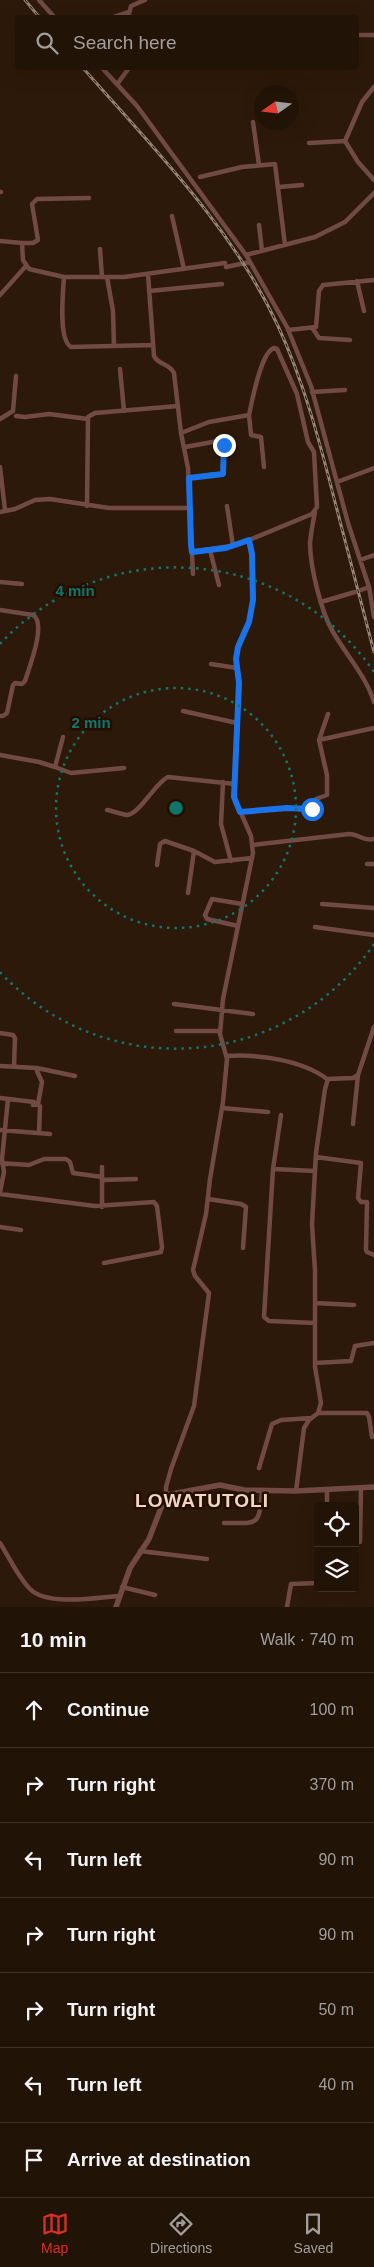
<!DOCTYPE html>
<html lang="en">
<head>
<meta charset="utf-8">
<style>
  :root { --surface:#221307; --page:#2e2015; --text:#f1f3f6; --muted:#a29e9b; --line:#3f3228; --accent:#d93025 }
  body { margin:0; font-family:Arial,sans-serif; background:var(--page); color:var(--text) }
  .controls { position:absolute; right:15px; bottom:15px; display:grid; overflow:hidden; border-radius:5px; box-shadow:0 5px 20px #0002 }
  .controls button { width:45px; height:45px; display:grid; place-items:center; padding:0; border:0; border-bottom:1px solid var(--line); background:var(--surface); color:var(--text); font:25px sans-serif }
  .compass { position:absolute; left:254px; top:85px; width:45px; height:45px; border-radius:50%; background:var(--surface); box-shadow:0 5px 20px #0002; rotate:256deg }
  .stop { position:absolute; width:15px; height:15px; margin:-11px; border:4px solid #1a73e8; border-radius:50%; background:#fff }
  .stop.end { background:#1a73e8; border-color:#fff; box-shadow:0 1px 5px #0008 }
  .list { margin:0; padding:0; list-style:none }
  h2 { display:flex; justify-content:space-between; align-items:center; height:65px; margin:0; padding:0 20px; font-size:21px }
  h2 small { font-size:16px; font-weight:400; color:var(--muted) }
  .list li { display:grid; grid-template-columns:32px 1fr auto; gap:15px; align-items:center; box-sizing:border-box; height:75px; padding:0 20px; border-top:1px solid var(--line) }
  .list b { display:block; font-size:19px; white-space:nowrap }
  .list em { font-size:16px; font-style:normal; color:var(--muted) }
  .icon { flex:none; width:28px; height:28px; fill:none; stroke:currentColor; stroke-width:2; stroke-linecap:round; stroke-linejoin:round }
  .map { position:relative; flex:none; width:374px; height:1607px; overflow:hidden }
  .search { position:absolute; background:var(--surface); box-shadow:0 5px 20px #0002; left:15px; right:15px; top:15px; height:55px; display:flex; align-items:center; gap:12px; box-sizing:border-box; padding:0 18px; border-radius:5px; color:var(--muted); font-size:19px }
  .sheet { height:590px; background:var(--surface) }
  nav { display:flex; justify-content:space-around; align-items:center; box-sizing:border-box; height:70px; border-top:1px solid var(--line); background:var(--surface); font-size:14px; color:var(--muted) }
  nav a { display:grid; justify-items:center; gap:2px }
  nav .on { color:var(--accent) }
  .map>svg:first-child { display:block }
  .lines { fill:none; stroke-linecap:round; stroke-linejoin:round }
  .minor { stroke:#714a44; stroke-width:4.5 }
  .tertiary { stroke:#714a44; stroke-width:5.5 }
  .rail-casing { stroke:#958377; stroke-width:3 }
  .rail { stroke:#230f02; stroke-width:1; stroke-dasharray:4; stroke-linecap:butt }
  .route { stroke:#1a73e8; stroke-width:6 }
  .ring { fill:none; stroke:#0f766e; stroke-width:2.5; stroke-dasharray:2.5 5 }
  .labels { text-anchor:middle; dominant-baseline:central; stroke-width:5; stroke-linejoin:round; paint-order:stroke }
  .district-label { font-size:19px; font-weight:bold; letter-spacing:1px; fill:#f3d6c2; stroke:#230f02 }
  .centre { fill:#0f766e; stroke:#230f02; stroke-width:2.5 }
  .ring-label { font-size:15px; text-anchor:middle; font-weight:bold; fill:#0f766e; stroke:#230f02; stroke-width:5; stroke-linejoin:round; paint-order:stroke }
</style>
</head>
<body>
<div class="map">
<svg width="374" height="1607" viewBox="0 0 374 1607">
  <rect width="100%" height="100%" fill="#2d1909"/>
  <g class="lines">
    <path class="minor" d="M39 0 55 18
      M111 18 129 12
      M128 18 131 6 145 0
      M356 35H374
      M102 68 137 106 246 255 315 237 345 222 374 193
      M118 83 129 68
      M253 122 259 165
      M345 141 362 102 374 87
      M309 143 345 141 358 162 374 180
      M200 177 242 167 275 164 285 245
      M279 187 302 185
      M0 192H1
      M172 216 184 269
      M259 225 262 251
      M0 241 22 243 23 260 29 269 64 277H124L225 263
      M22 243H33L38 240 32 204 37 199 89 198
      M100 249 102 277
      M246 255 287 327 311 386 348 523 369 587 374 617
      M226 267 250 262
      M148 274 154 356C158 365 169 363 174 373L181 433 188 468 193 574
      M64 277C63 292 58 340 71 347L153 345
      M107 277 113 311 114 346
      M357 281 364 311
      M149 291 222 284
      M0 295 26 266
      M313 329 319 338 350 340
      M288 330 316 327 319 291 323 285 374 280
      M120 369 124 411
      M312 392 345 390
      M249 415 251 435 261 437 264 467
      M16 416 25 417 49 414 88 419
      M0 419 13 411 16 376
      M181 433 209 422 249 415C252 401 261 352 274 348L277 349 297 394 308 442 314 452 317 507 312 514 237 545 192 552
      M185 447 218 441 224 445 223 473 189 478
      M0 467 5 510
      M337 482 374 468
      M87 506 88 417 95 413 178 406
      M227 506 233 546
      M0 512 15 509 35 500 50 499 109 508H190
      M315 512C313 522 311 532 310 543 310 566 321 612 333 632 347 656 366 676 374 702
      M210 550 219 585
      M360 560 374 555
      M0 582 22 584
      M361 590 369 587
      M321 602 355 592
      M0 610 33 615C47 623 29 668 25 681L22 684 15 683 13 685 7 713 3 716H0
      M211 664 237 668
      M183 711 237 723
      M319 740 374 728
      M0 755 39 762 55 767 63 737
      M55 767 71 773 124 768
      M223 782 221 824 231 861
      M107 810C113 811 120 814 127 815 139 815 155 783 168 777L235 784
      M240 812 287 808 310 810 316 799 327 795V775L319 740 328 714
      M252 845 349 834C359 834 364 842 374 839
      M367 864H374
      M157 865 160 844 165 841 194 851 215 862 252 858
      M188 893 194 851
      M322 904 374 908
      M238 926 207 919 205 915 212 899 242 904
      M315 927 374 935
      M174 1004 253 1014
      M176 1031H219
      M0 1033 13 1035 15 1038 14 1066
      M227 1056C258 1054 302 1060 327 1079
      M0 1066 37 1068 75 1076
      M0 1098 34 1102 40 1106 39 1133
      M33 1105 38 1104 42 1082 37 1071
      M222 1108 268 1112
      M281 1115 273 1169 315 1171
      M353 1124 358 1075
      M0 1130 50 1134
      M316 1157 361 1163 358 1198 361 1202H367L366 1250 367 1252 374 1255
      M0 1163 29 1165 44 1159H66L70 1162 73 1173 102 1177
      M273 1169 264 1317 269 1321 315 1323
      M102 1180 136 1179
      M0 1192 4 1172 2 1159 8 1099
      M0 1194 95 1206 154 1202 157 1206 162 1247 161 1252 104 1263
      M208 1199 241 1204 246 1207 243 1248
      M102 1207V1167
      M0 1227 21 1230
      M315 1303 354 1305
      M315 1363 351 1361 355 1346 374 1343
      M318 1413H367L369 1417 372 1437
      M259 1468 272 1424 281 1420 311 1418
      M327 1489V1506
      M296 1491 304 1428 309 1420 318 1413 321 1403 315 1367V1271L312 1224 316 1153 325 1089 328 1079 353 1078 358 1075 374 1027
      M166 1495V1487L171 1469 194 1406 209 1293 195 1276 193 1270 206 1214 210 1179 223 1102 227 1059 220 1034 223 999 253 853 251 836 234 797 239 683 236 659 238 647 249 622 253 601 252 554 249 541
      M224 1523C259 1523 259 1527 262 1490
      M360 1542 361 1488
      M0 1543C9 1557 18 1577 30 1589 47 1606 95 1598 118 1596
      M140 1551 207 1559
      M122 1587 155 1595
      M287 1607 291 1584 318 1583"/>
    <path class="tertiary" d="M116 1607 130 1568 149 1539 166 1495 220 1485 244 1490 296 1491 374 1487"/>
    <defs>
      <path id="rail" d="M25 0 40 18
        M83 68C154 149 232 227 278 326 304 382 320 443 335 502 348 552 361 602 374 652"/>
    </defs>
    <use href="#rail" class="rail-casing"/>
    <use href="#rail" class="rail"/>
  </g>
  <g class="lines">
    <path class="route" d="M224 445 223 474 189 478 191 545 192 552 226 548 249 540 252 554 253 600 249 622 238 647 236 659 239 683 234 797 240 812 287 808 312 809"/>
  </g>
  <g class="ring">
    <circle cx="176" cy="808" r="120"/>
    <path d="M374 944A240 240 0 0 1 0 972M0 644A240 240 0 0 1 374 672"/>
  </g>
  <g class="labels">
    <g class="district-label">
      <text x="202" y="1500">LOWATUTOLI</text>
    </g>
  </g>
  <circle cx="176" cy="808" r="8" class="centre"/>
  <g class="ring-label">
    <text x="75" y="596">4 min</text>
    <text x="91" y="728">2 min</text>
  </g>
</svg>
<div class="controls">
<button><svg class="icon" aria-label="locate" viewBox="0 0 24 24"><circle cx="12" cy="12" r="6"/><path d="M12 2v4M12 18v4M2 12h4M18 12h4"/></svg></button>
<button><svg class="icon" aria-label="layers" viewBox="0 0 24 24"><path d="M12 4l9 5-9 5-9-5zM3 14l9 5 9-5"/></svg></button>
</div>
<svg class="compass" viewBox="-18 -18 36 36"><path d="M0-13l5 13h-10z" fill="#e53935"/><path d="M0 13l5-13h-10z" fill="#a29e9b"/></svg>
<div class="stop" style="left:312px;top:809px"></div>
<div class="stop end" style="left:224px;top:445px"></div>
<div class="search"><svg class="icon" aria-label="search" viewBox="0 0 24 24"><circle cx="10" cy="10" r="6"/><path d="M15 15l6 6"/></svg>Search here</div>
</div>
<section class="sheet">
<h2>10 min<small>Walk · 740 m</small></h2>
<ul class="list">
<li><svg class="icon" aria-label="ahead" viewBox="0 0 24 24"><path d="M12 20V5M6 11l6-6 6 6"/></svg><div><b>Continue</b></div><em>100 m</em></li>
<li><svg class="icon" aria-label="right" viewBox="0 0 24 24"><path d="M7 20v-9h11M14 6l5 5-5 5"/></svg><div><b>Turn right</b></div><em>370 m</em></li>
<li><svg class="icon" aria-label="left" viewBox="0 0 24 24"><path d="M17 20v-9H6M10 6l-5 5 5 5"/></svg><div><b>Turn left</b></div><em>90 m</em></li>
<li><svg class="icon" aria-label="right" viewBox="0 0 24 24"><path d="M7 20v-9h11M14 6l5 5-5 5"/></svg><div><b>Turn right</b></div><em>90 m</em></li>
<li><svg class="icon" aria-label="right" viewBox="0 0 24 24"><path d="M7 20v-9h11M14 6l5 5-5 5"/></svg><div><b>Turn right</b></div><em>50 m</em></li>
<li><svg class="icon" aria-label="left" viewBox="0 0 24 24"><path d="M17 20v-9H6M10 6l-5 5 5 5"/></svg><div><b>Turn left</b></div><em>40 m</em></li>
<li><svg class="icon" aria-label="arrive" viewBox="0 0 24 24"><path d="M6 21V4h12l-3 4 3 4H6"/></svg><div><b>Arrive at destination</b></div></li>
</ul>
</section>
<nav>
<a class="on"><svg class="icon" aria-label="map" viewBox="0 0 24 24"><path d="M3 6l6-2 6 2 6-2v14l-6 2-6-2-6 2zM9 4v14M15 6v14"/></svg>Map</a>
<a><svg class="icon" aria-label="directions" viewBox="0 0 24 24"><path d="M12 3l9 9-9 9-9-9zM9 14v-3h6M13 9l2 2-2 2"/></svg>Directions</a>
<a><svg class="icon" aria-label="saved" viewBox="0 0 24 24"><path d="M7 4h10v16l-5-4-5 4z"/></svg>Saved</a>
</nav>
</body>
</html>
